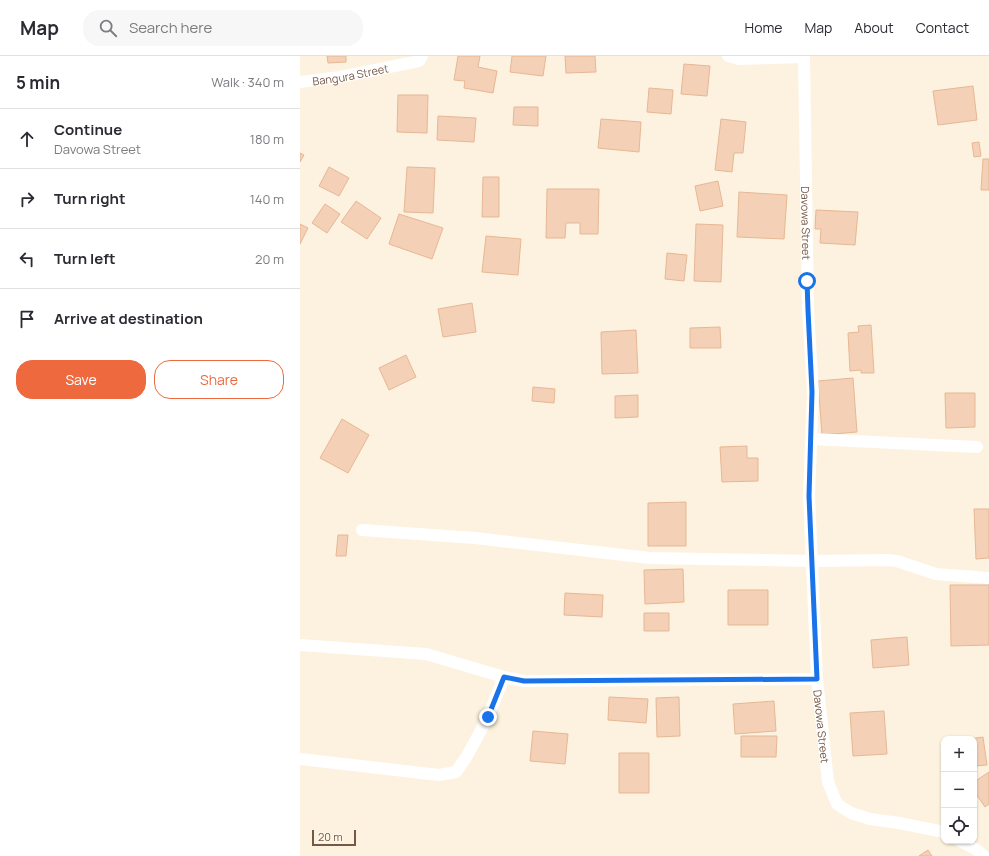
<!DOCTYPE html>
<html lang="en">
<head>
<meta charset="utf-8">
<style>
  :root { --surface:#fff; --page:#f7f7f7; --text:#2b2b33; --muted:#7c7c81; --line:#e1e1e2; --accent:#ee6a3e }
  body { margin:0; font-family:Manrope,sans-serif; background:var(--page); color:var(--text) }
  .controls { position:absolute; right:12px; bottom:12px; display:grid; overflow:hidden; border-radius:8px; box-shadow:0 1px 3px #0004 }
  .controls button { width:36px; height:36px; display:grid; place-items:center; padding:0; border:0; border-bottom:1px solid var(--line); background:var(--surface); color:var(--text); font:20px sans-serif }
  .scale { position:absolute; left:12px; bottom:10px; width:44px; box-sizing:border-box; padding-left:4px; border:2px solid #755846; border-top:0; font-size:11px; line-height:14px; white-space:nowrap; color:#755846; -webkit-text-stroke:3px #fff6e7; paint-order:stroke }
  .stop { position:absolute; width:12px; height:12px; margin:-9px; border:3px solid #1a73e8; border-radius:50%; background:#fff }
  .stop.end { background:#1a73e8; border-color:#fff; box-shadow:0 1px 4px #0008 }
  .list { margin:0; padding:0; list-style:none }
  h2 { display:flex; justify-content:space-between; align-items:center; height:52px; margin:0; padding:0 16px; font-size:17px }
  h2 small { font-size:13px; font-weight:400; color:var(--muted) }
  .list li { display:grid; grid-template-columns:26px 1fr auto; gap:12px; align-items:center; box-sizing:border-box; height:60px; padding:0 16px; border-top:1px solid var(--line) }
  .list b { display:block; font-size:15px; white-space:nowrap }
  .list p { margin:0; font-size:13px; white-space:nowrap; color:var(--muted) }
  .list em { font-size:13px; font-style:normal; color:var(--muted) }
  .actions { display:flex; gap:8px; padding:12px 16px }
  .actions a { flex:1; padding:9px 0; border:1px solid var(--accent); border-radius:16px; text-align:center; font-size:14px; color:var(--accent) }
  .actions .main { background:var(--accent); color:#fff }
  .icon { flex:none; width:22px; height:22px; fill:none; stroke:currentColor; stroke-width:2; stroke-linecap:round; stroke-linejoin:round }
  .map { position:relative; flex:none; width:689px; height:800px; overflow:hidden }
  header { display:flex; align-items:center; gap:24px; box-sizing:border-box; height:56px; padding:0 20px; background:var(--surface); border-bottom:1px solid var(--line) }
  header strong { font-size:19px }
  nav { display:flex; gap:22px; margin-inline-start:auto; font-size:14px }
  .search { width:280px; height:36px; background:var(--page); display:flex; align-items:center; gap:10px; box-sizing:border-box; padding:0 14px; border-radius:16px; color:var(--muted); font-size:15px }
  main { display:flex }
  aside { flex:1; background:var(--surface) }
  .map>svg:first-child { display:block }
  .building { fill:#f4d0b6; stroke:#e7b795 }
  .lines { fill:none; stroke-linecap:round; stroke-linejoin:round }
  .minor { stroke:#fff; stroke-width:12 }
  .route { stroke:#1a73e8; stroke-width:5 }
  .labels { text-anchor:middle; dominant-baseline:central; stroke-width:3; stroke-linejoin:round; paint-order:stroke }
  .street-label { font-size:11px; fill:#755846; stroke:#fff6e7 }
</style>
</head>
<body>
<header>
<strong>Map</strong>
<div class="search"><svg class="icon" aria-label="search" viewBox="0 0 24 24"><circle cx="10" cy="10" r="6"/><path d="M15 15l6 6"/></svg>Search here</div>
<nav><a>Home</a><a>Map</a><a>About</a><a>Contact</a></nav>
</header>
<main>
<aside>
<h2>5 min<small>Walk · 340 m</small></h2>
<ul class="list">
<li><svg class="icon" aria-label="ahead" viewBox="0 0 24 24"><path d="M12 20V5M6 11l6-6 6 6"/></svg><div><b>Continue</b><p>Davowa Street</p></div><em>180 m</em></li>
<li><svg class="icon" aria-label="right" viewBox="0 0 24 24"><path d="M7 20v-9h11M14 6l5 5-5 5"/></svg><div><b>Turn right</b></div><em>140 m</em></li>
<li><svg class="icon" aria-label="left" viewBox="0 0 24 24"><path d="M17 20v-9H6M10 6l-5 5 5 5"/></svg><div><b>Turn left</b></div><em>20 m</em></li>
<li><svg class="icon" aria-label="arrive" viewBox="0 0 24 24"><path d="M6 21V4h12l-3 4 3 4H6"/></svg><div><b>Arrive at destination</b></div></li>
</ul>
<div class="actions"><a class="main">Save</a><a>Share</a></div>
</aside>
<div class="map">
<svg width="689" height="800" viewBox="0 0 689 800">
  <rect width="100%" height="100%" fill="#fdf2df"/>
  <path class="building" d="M27 0H46V6L28 7Z
    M158 0H180L178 11 197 15 193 37 164 32 165 25 154 24Z
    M212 0H246L243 20 210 16Z
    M265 0H295L296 16 266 17Z
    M384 8 410 10 407 40 381 38Z
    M673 30 677 64 638 69 633 35Z
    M349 32 373 34 371 58 347 56Z
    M98 39H128L127 77 97 76Z
    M214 51H238V70L213 69Z
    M138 60 176 62 174 86 137 84Z
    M301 63 341 66 339 96 298 92Z
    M421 63 446 66 443 97H434L432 116 415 114Z
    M679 86 681 100 674 101 672 87Z
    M0 97 4 99 0 106Z
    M683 103H689V134H681Z
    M29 111 49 122 39 140 19 130Z
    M107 111 135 112 133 157 104 156Z
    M183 121H199V161H182Z
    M418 125 423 150 400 155 395 130Z
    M247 133H299L298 178H280V167H266L265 182H246Z
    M439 136 487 139 484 183 437 181Z
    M56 145 81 162 67 183 41 166Z
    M25 148 40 158 27 177 12 167Z
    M516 154 558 156 555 189 520 187 521 173H515Z
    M99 158 143 172 132 203 89 188Z
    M0 168 8 172 0 188Z
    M396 168 423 169 421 226 394 225Z
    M186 180 221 183 218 219 182 216Z
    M367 197 387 199 384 225 365 223Z
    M172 247 176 276 143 281 138 253Z
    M571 269 574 317H561V314L550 315 548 277 559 276 558 270Z
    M420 271 421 292H390V272Z
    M336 274 338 317 302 318 301 276Z
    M106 299 116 321 89 334 79 312Z
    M553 322 557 376 522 379 518 325Z
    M233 331 255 333 254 347 232 345Z
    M645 337H675V371L646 372Z
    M338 339V361L315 362V340Z
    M42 363 69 379 48 417 20 402Z
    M447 390V402H458V425L422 426 420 391Z
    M386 446V490H348V447Z
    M674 453H689V502L676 503Z
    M38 479H48L46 500H36Z
    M383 513 384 546 345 548 344 514Z
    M650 529H689V589L651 590Z
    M428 534H468V569H428Z
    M265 537 303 539 302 561 264 559Z
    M344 557H369V575H344Z
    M607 581 609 609 573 612 571 584Z
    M309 641 348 643 346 667 308 664Z
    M379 641 380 680 357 681 356 642Z
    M474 645 476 675 435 678 433 648Z
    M584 655 587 698 553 700 550 657Z
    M233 675 268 678 265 708 230 705Z
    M441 680H477L476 701H441Z
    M683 681 687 709 674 710V683H669Z
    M319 697H349V737H319Z
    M689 716V748L685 751 674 735V726Z
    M628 794 632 800H619Z"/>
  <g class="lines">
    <g class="minor">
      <path d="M428 0 439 3 504 1"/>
      <path id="s1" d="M504 0 508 254 513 336 509 440 517 623 528 726 537 748 551 757 570 763 599 767 644 776"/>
      <path id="s2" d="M0 26 40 21 119 5 122 0"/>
      <path d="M512 383 677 391"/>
      <path d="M62 474 175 482 350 502 513 505 586 504 597 505 636 518 689 522"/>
      <path d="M0 589 126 598 204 621"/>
      <path d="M0 703 139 719 156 716 167 700 188 661 204 621 224 625 517 623"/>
      <path d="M660 785 677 794 684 800"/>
    </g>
  </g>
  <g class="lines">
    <path class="route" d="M188 661 204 621 224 625 517 623 509 440 512 336 508 254 507 225"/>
  </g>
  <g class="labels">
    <g class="street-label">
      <text stroke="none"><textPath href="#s2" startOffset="51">Bangura Street</textPath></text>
      <text stroke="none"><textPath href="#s1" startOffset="167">Davowa Street</textPath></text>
      <text stroke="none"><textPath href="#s1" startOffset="671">Davowa Street</textPath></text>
    </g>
  </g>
</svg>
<div class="controls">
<button>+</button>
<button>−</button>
<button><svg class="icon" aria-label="locate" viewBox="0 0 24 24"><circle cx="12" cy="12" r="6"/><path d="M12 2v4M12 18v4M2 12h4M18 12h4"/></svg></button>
</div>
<div class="scale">20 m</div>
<div class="stop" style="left:507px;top:225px"></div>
<div class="stop end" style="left:188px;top:661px"></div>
</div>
</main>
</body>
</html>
